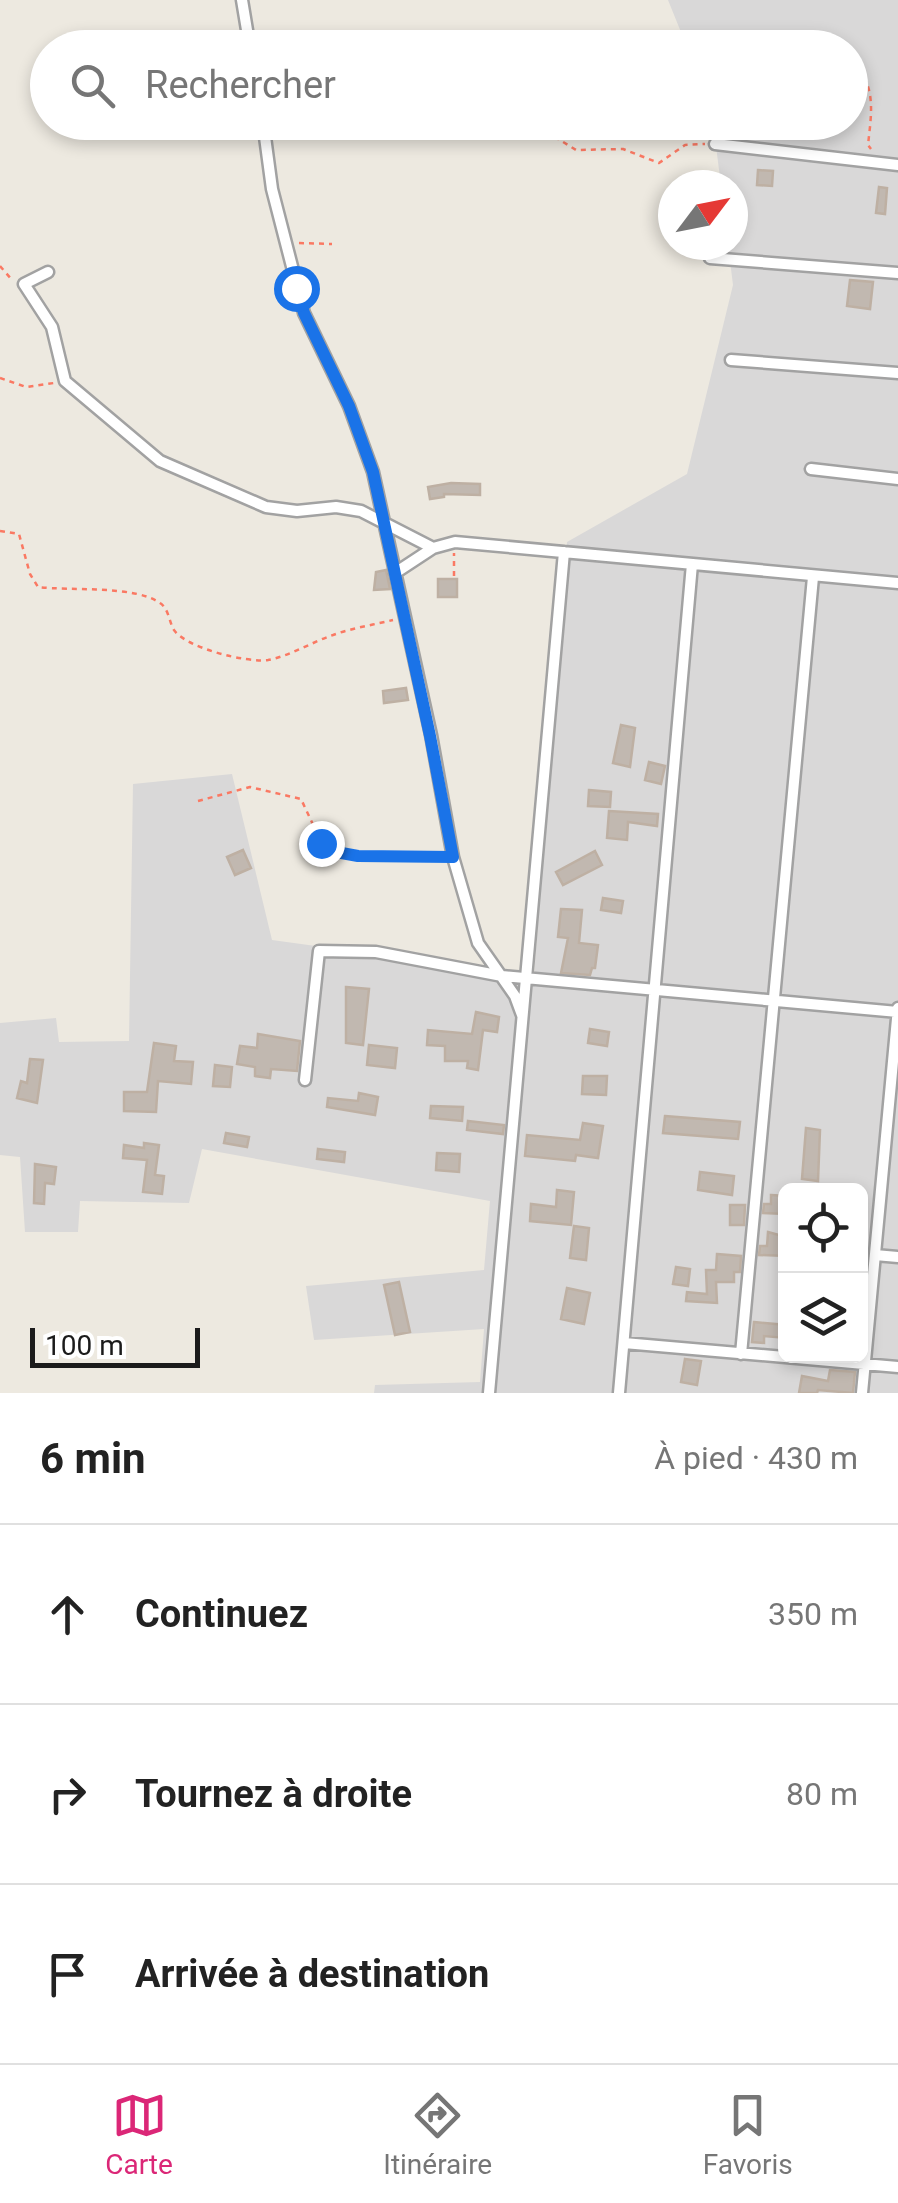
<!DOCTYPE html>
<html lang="fr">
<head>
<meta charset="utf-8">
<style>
  :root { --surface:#fff; --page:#f2f2f2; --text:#222; --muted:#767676; --line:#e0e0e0; --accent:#db2777 }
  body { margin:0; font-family:Roboto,sans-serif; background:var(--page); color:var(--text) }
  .controls { position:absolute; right:30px; bottom:30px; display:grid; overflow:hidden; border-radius:15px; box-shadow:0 5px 15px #0003 }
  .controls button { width:90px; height:90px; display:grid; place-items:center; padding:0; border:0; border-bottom:2px solid var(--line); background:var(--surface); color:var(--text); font:50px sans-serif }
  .compass { position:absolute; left:658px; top:170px; width:90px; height:90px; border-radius:50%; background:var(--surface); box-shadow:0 5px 15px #0003; rotate:58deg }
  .scale { position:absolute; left:30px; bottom:25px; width:170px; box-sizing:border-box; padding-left:10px; border:5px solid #1b1b1b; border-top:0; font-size:28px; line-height:35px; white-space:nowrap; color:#1b1b1b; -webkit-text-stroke:8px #fff; paint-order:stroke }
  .stop { position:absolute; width:30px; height:30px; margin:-22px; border:8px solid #1a73e8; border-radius:50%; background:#fff }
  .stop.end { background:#1a73e8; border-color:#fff; box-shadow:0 2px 10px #0008 }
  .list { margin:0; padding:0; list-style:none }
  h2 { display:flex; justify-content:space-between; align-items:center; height:130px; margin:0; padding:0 40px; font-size:42px }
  h2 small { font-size:32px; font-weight:400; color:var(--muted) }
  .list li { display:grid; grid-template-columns:65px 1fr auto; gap:30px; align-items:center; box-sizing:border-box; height:180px; padding:0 40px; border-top:2px solid var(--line) }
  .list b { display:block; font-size:38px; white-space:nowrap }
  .list em { font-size:32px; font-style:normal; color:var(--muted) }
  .icon { flex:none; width:55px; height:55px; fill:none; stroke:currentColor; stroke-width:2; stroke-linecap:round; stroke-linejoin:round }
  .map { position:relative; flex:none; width:898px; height:1393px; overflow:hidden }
  .search { position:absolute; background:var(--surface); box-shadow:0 5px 15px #0003; left:30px; right:30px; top:30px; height:110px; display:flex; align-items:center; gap:25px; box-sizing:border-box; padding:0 35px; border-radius:55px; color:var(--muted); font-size:38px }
  .sheet { height:670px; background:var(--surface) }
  nav { display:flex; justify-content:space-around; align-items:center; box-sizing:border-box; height:140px; border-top:2px solid var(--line); background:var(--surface); font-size:28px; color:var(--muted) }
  nav a { display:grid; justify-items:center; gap:5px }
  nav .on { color:var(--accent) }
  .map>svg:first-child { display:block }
  .residential { fill:#d9d8d8; fill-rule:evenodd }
  .building { fill:#c1b8b0; stroke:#beb0a3; stroke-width:2.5 }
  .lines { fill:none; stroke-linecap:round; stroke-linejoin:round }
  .minor-casing { stroke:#a2a2a2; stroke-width:15 }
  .path { stroke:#fa7963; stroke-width:2.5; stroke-dasharray:5 5; stroke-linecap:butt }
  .minor { stroke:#fff; stroke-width:10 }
  .route { stroke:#1a73e8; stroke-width:12 }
</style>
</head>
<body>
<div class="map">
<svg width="898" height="1393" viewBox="0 0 898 1393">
  <rect width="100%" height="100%" fill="#ede9e0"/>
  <path class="residential" d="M668 0H898V1393H374L375 1385 480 1382 484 1329 314 1340 306 1286 484 1270 490 1201 202 1149 189 1203 80 1201 78 1232H25L20 1157 0 1155V1023L56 1018 59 1042 129 1041 133 784 232 774 272 940 534 976 567 542 687 474 733 285 728 245H733V185H721L713 123 850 122V48L687 47ZM786 1190H860V1356H786Z"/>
  <path class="building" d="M758 170 773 171 772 186 757 185Z
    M879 187 887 188 885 214 876 213Z
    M850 280 873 282 870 309 847 306Z
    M451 483 480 484V495L444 494V497L430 499 428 487Z
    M386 570 390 589 374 590 376 572Z
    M438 579H457V597H438Z
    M406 688 408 700 384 703 383 691Z
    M621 725 635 728 630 767 613 763Z
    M649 762 665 766 661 784 645 780Z
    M589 790 611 792 610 807 588 806Z
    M609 811 658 814 657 826 628 822 627 840 607 838Z
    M243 850 251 868 235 875 227 857Z
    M595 851 602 865 563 885 556 872Z
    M603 898 623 901 621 913 601 910Z
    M561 909 582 910 579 943 598 945 595 968H592L590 975 561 973 568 938 558 937Z
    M346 987 369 989 363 1045 346 1043Z
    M476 1012 499 1017 497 1032 483 1030 478 1070 467 1068 468 1061H445V1046L427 1045 428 1030 472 1034Z
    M590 1029 609 1032 607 1046 588 1043Z
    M258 1034 300 1041 297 1071 271 1069 270 1078 255 1076V1067L237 1064 240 1046 257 1048Z
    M154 1043 176 1046 174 1061 193 1062 191 1084 158 1081 156 1112 124 1111V1092H147Z
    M369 1045 397 1048 395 1068 367 1065Z
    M30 1059 43 1060 37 1103 17 1098 21 1081 27 1083Z
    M215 1065 232 1067 230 1087 213 1086Z
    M583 1076H607L606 1095 582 1094Z
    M359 1093 378 1097 375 1115 327 1107 328 1098 358 1101Z
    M431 1106 463 1107 462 1121 430 1118Z
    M665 1116 740 1122 738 1139 663 1133Z
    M468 1121 504 1125 503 1134 467 1130Z
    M583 1123 603 1126 598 1158 576 1155 575 1161 525 1156 527 1135 580 1140Z
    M806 1128 820 1130 818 1181 802 1179Z
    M226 1133 249 1137 247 1147 224 1143Z
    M144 1143 159 1145 155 1175 164 1176 162 1194 143 1192 147 1160 123 1158 124 1145 144 1148Z
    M318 1149 345 1152 344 1162 317 1159Z
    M437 1153 460 1154 459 1172 436 1170Z
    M35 1164 56 1167 54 1184 45 1183 44 1204 34 1203Z
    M700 1172 734 1176 732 1195 698 1190Z
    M557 1190 574 1192 571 1225 530 1221 531 1204 556 1207Z
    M771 1195 786 1196V1214L763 1213 764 1204H771Z
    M730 1205H745L744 1225H730Z
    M574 1226 589 1228 586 1260 570 1258Z
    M768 1232 786 1237V1256L759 1255 760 1246H767Z
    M717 1254 741 1256 740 1272H734V1282H716L717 1303 686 1301 687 1292 707 1294 706 1270H716Z
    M676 1267 690 1269 688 1286 673 1284Z
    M399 1282 410 1332 395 1335 384 1285Z
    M567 1288 590 1293 584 1324 561 1319Z
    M754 1322 786 1325V1338L764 1336V1343L752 1342Z
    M685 1359 701 1361 697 1385 681 1382Z
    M830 1370 855 1372 853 1393 818 1390 817 1393H799L802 1376 828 1381Z"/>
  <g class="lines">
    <defs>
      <path id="minor" d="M242 0 250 48
        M263 122 272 189 304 313 349 406 373 472 431 735 453 857 478 943 515 996 522 1015
        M715 144 898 165
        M710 258 898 273
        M48 272 24 284 52 327 65 381 160 461 266 507 297 511 336 507 361 511 433 548
        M731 360 898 373
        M811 469 898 479
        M395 573 433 548 455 542 898 583
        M305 1080 319 951 376 952 502 976 898 1012
        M875 1255 898 1257
        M624 1343 898 1367
        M741 1354 813 577
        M489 1393 564 552
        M619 1393 692 564
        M862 1393 898 1008"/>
    </defs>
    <use href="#minor" class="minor-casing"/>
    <path class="path" d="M714 45 725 48
      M850 63C878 81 871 116 868 145L871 149
      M518 122 539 127 576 150 623 149 659 163 685 145 705 144
      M299 243 332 244
      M0 266 13 281
      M0 378 26 387 54 383
      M0 531 19 534 30 574 38 587C69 591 135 585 160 603 169 609 169 622 174 630 186 648 247 663 268 660 290 656 312 642 333 635 352 628 373 625 393 620
      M454 576V553
      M198 801 250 787 301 799 325 850 358 856 441 857"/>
    <use href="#minor" class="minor"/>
  </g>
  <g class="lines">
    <path class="route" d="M296 288 304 313 349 406 373 472 430 736 453 857 358 856 325 850 321 843"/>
  </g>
</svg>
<div class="controls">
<button><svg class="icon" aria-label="locate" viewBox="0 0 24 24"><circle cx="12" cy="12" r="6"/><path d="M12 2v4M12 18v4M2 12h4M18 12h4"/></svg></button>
<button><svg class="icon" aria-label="layers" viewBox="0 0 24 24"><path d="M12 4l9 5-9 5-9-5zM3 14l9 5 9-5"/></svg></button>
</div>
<svg class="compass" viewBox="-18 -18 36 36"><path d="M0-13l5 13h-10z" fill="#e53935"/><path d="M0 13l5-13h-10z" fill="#767676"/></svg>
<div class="scale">100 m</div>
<div class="stop" style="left:296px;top:288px"></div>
<div class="stop end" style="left:321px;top:843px"></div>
<div class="search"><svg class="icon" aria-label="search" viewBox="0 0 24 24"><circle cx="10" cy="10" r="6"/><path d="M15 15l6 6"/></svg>Rechercher</div>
</div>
<section class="sheet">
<h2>6 min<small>À pied · 430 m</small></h2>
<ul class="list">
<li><svg class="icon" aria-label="ahead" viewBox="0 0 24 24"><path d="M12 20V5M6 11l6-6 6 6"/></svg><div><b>Continuez</b></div><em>350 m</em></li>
<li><svg class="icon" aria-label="right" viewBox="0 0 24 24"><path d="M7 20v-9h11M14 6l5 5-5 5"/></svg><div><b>Tournez à droite</b></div><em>80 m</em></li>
<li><svg class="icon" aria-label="arrive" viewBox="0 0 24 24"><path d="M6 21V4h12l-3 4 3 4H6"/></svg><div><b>Arrivée à destination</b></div></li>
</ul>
</section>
<nav>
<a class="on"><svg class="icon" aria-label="map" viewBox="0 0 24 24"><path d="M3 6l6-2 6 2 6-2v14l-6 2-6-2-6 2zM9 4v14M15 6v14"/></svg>Carte</a>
<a><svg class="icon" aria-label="directions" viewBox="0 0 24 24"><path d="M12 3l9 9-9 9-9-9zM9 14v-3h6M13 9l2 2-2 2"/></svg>Itinéraire</a>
<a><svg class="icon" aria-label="saved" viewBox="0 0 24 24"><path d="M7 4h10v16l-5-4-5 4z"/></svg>Favoris</a>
</nav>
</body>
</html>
